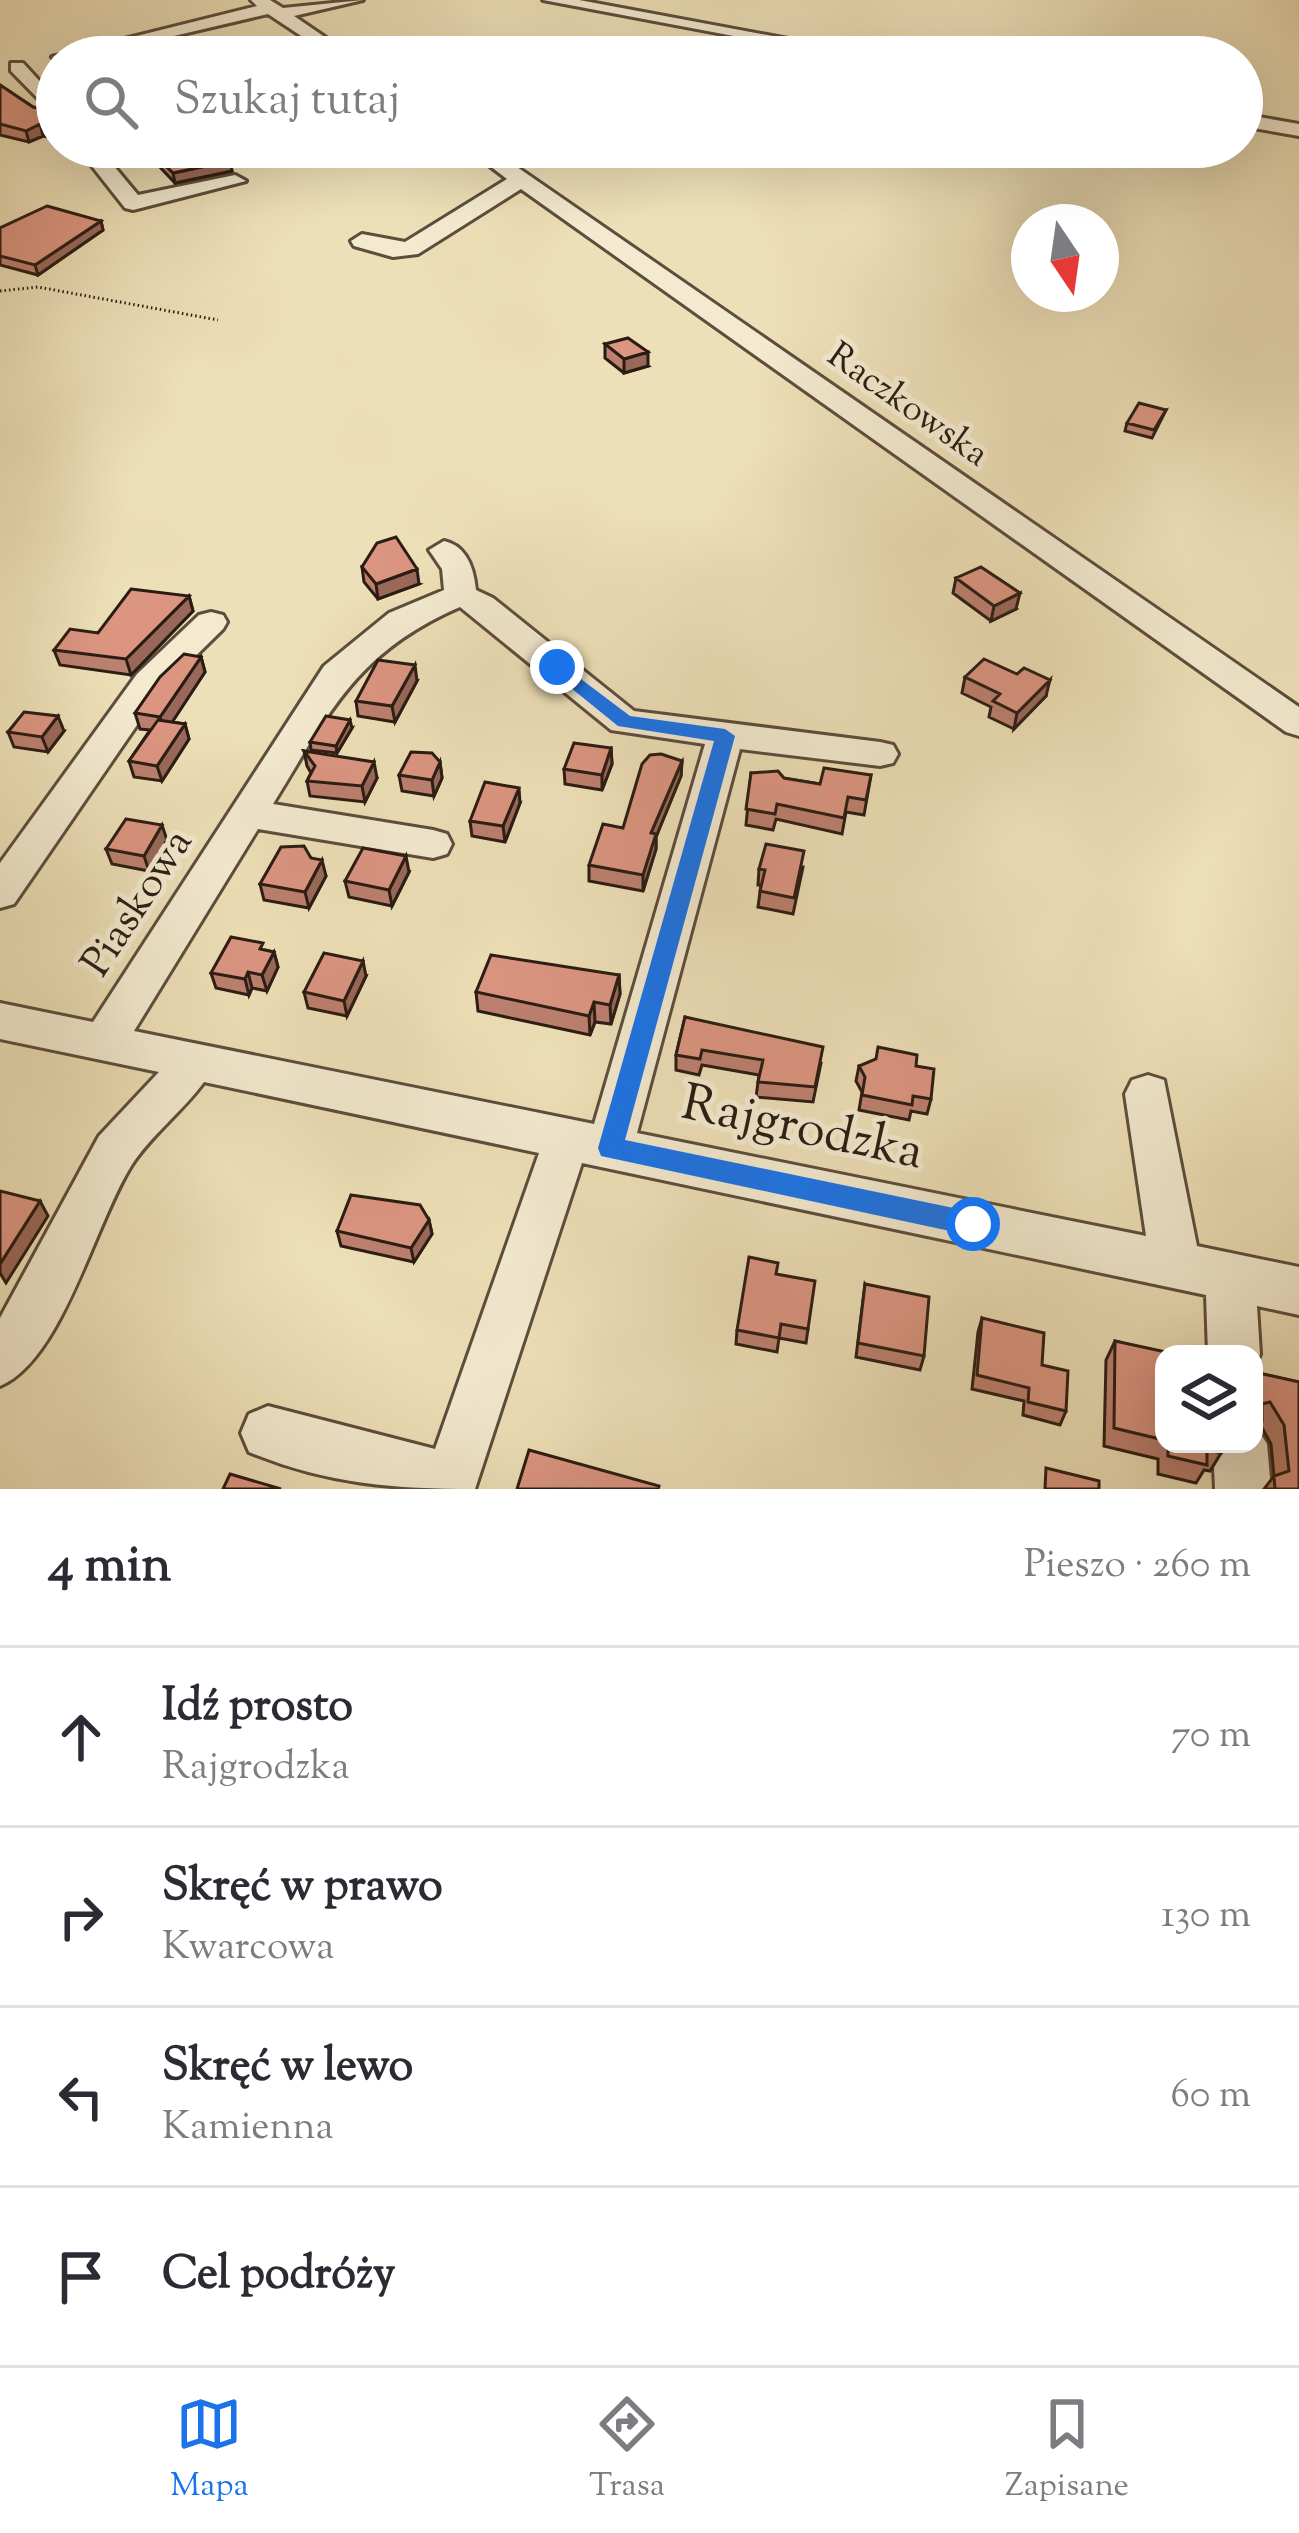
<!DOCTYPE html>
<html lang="pl">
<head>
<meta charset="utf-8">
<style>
  :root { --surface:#fff; --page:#f2f2f3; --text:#2b2b33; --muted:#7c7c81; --line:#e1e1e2; --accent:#1a73e8 }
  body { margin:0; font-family:"Sorts Mill Goudy",serif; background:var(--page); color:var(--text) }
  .controls { position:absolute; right:36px; bottom:36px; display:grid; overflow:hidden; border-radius:24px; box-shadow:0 12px 48px #0002 }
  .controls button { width:108px; height:108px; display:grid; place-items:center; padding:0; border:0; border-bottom:3px solid var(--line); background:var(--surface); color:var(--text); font:60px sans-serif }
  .compass { position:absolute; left:1011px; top:204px; width:108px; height:108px; border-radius:50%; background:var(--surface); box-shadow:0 12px 48px #0002; rotate:167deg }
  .stop { position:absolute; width:36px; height:36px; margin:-27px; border:9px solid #1a73e8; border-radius:50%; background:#fff }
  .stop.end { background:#1a73e8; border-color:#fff; box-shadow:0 3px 12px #0008 }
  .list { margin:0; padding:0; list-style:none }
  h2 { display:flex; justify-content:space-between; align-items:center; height:156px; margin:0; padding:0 48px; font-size:51px }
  h2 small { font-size:39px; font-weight:400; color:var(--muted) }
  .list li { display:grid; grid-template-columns:78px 1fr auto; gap:36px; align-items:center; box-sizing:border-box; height:180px; padding:0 48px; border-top:3px solid var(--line) }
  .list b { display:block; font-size:45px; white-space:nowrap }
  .list p { margin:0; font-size:39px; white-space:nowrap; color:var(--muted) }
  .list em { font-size:39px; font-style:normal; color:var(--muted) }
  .icon { flex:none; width:66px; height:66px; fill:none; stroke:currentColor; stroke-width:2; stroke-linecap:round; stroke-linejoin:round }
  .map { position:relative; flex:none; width:1299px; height:1489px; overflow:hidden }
  .search { position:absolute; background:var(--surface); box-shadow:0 12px 48px #0002; left:36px; right:36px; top:36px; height:132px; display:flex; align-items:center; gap:30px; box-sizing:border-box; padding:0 42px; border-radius:66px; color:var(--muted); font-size:45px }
  .sheet { height:876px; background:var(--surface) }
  nav { display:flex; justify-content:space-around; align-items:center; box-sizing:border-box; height:168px; border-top:3px solid var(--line); background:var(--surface); font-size:33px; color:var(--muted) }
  nav a { display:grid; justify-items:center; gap:6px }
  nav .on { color:var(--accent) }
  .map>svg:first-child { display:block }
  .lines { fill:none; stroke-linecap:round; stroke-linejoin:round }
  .minor-casing { stroke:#5c4d3c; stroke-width:6 }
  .path { stroke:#2b1c13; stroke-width:3; stroke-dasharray:1.5 3; stroke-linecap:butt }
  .minor { fill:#f3ead0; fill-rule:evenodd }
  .wall { fill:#bc806f; stroke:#2b1c13; stroke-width:3 }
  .shaded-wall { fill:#99685a; stroke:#2b1c13; stroke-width:3 }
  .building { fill:#db9581; stroke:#2b1c13; stroke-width:3 }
  .route { fill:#1a73e8 }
  .labels { text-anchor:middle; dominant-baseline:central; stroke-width:10; stroke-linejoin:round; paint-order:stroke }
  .far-street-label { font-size:36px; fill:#2b1c13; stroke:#f3ead0 }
  .street-label { font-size:42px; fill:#2b1c13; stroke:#f3ead0 }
  .near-street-label { font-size:51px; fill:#2b1c13; stroke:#f3ead0 }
</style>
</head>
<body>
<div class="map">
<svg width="1299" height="1489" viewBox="0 0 1299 1489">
  <rect width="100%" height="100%" fill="#eddfb7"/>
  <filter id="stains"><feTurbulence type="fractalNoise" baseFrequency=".00167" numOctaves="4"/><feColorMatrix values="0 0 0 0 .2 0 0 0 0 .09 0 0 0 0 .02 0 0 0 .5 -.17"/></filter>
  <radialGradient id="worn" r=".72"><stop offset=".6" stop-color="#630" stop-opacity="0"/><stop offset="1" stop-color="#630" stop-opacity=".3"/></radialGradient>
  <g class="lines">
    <defs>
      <path id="minor" d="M251 0H270L283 8 363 0 294 16 354 57H333L268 14 84 57H57V61L52 57 257 6Z
        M543 0H579L885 57H845Z
        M11 63H23L57 100V118L11 71Z
        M1242 114 1299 124V136L1242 126Z
        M77 147H98L138 195 235 175 246 181 133 210 125 208Z
        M465 147H488L1299 707V736L1286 732 521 189 418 254 393 257 354 246 351 241 362 234 405 242 507 179Z
        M444 541C467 546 474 569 476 590L493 598 634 711 880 742 893 745 898 754 893 763 880 766 740 749 637 1133 1146 1236 1125 1094 1132 1080 1148 1075 1164 1080 1197 1246 1299 1267V1315L1257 1306 1260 1354 1254 1368V1354H1208L1206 1295 582 1163 475 1489C393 1489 327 1484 249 1452L241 1433 249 1414 268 1406 435 1449 539 1153 204 1082C182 1112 151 1135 131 1166 95 1223 62 1360 0 1386V1318L99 1136 159 1072 0 1039V1003L93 1022 324 666 389 613 444 590 442 569 429 550ZM460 607 611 730 705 744 594 1124 134 1031 258 829 433 858 447 854 452 844 447 834 433 830 273 804C329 713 356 652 460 607Z
        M211 612 223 615 227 622 223 629 161 690 14 904 0 908V863L137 674 199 615Z
        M1254 1423 1267 1444 1271 1489H1215L1213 1444H1254Z"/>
    </defs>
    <use href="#minor" class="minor-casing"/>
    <path class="path" d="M0 291 38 287 218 320"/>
    <use href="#minor" class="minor"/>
  </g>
  <path class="wall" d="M0 85 33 107 57 113V139L43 136 29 142 0 135Z
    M155 155 230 161 232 171 175 183 157 164Z
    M101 221 103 230 38 275 0 265V228Z
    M605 344 648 366 624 373 605 358Z
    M1166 410 1152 438 1125 431 1127 423Z
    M362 567 419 584 378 599 364 582Z
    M956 578 1016 609 991 621 953 593Z
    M189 596 193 611 131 675 60 665 54 650Z
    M201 657 205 672 172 722 185 724 189 739 162 781 134 777 129 761 150 730 140 729 135 713Z
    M1017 674 1046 696 1014 729 989 717 991 707 962 693 965 677Z
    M417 681 395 722 358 716 356 701Z
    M352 728 337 753 311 750 310 742Z
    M64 731 48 752 14 747 8 732Z
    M611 748 612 764 602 790 565 784 564 769Z
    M304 751 377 778 365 802 310 796 307 781 311 773 307 766Z
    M682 761 681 776 656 837V849L643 891 589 881V865Z
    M440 762 442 778 434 796 402 791 399 775Z
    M751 773 820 784 871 775 864 815 846 812 842 834 776 819 773 830 746 825Z
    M520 803 505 842 472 836 470 821Z
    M167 840 149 871 112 864 106 849Z
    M311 858 326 876 309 908 264 900 260 884Z
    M803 867 793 914 758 907 761 885H758L759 869Z
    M409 872 392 906 349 897 345 881Z
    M265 950 274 952 278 967 267 991 252 988 249 995 216 988 211 973Z
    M619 975 620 994 611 1024 595 1022 590 1035 478 1011 476 992Z
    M366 976 347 1016 308 1008 304 992Z
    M685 1017 821 1063 813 1102 756 1097 759 1075 702 1065 699 1075 676 1070V1055Z
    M859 1066H916L931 1099 927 1114 911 1111 909 1120 859 1110 862 1092 856 1081Z
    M429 1220 432 1234 414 1262 341 1246 337 1231Z
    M776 1274 808 1329 806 1343 779 1338 777 1352 736 1344 737 1330Z
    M865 1284 924 1356 920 1370 856 1357Z
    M982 1318 1042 1365 1066 1411 1060 1425 1023 1415 1024 1401 972 1389 978 1332Z
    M1115 1341 1164 1354V1444H1221V1453L1210 1471 1204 1470 1196 1483 1158 1474V1459L1104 1446 1106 1360Z
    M1254 1372 1299 1382V1489H1264L1274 1476 1271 1444 1260 1424 1254 1433Z"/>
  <path class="shaded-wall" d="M40 124 43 136 29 142 26 131Z
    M230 161 232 171 175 183 173 173Z
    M101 221 103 230 38 275 35 265Z
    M648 352V366L624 373V359Z
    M417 569 419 584 378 599 376 584Z
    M1020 593 1016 609 991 621 994 606Z
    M189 596 193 611 131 675 126 659Z
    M201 657 205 672 165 733 160 717Z
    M415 665 417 681 395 722 392 706Z
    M1050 680 1046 696 1014 729 1017 713Z
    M58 716 64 731 48 752 42 737Z
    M350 720 352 728 337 753 336 746Z
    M185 724 189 739 162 781 157 766Z
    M611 748 612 764 602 790V775Z
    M682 761 681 776 656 837V849L643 891V875L651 833Z
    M374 762 377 778 365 802 362 786Z
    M440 762 442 778 434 796 432 780Z
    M519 788 520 803 505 842 503 826Z
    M162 825 167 840 149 871 144 856Z
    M406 856 409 872 392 906 389 890Z
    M322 860 326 876 309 908 305 892Z
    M274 952 278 967 267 991 262 975Z
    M363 961 366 976 347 1016 344 1001Z
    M248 972 252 988 249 995 245 979Z
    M619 975 620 994 611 1024 610 1005Z
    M594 1002 595 1022 590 1035 589 1016Z
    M40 1201 48 1216 6 1283 0 1273V1264Z
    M429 1220 432 1234 414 1262 411 1248Z"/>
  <path class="building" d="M0 85 33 107 57 113V117L51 120 57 125V128L40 124 26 131 0 124Z
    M170 147H215L230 161 173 173 155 155Z
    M47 206 101 221 35 265 0 256V228Z
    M628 338 648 352 624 359 605 344Z
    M1139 403 1166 410 1154 430 1127 423Z
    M396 537 417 569 376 584 362 567 377 543Z
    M981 567 1020 593 994 606 956 578Z
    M131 589 189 596 126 659 54 650 70 629 98 633Z
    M184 654 201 657 160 717 135 713 160 677Z
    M984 659 1017 674 1024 668 1050 680 1017 713 993 701 1000 694 965 677Z
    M378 660 415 665 392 706 356 701Z
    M24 712 58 716 42 737 8 732Z
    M326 716 350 720 336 746 310 742Z
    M158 720 185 724 157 766 129 761Z
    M574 743 611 748 602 775 564 769Z
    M304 751 374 762 362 786 307 781 315 766Z
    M411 752 432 753 440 762 432 780 399 775Z
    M661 754 682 761 651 833 656 834 643 875 589 865 603 824 623 828 642 764 650 755Z
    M824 768 871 775 866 800 848 797 844 818 777 804 775 814 746 809 751 773 778 771 784 778 820 784Z
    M485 782 519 788 503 826 470 821Z
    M126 819 162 825 144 856 106 849Z
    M766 844 804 851 794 898 760 891 765 870 759 869Z
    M304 846 311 858 322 860 305 892 260 884 281 847Z
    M363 848 406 856 389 890 345 881Z
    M231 937 263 943 260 949 274 952 262 975 248 972 245 979 211 973Z
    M324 953 363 961 344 1001 304 992Z
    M491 955 619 975 610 1005 594 1002 589 1016 476 992Z
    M685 1017 823 1047 815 1087 758 1082 763 1060 702 1050 700 1059 676 1055Z
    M878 1047 917 1055 916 1066 934 1069 931 1099 913 1096 912 1105 862 1095 865 1077 859 1066 876 1059Z
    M0 1191 40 1201 0 1264Z
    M351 1195 420 1205 429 1220 411 1248 337 1231Z
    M749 1257 778 1263 776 1274 815 1281 808 1329 781 1324 779 1338 737 1330Z
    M865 1284 929 1297 924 1356 858 1343Z
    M982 1318 1044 1333 1042 1365 1068 1371 1066 1411 1028 1402 1029 1388 977 1375Z
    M1115 1341 1175 1354H1164V1440L1114 1428Z
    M1254 1372 1299 1382V1489H1275L1274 1476 1289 1471 1284 1425 1270 1402 1262 1404V1421H1254Z
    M1168 1444H1221V1453L1207 1450V1465L1168 1456Z
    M529 1450 659 1486 658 1489H517Z
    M1046 1468 1099 1481V1489H1045Z
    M230 1474 281 1489H223Z"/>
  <path class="route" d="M557 661 630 716 725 729 735 736 625 1140 973 1212 982 1216V1233L973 1236 601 1156 598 1148 714 741 618 726 550 671 548 667Z"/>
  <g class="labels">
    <g class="far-street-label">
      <text transform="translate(907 406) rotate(35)">Raczkowska</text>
    </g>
    <g class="street-label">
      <text transform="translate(139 904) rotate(-57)">Piaskowa</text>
    </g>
    <g class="near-street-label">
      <text transform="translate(802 1130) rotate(12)">Rajgrodzka</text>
    </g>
  </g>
  <rect width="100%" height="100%" filter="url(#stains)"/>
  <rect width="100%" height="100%" fill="url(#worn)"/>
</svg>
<div class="controls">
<button><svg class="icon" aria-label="layers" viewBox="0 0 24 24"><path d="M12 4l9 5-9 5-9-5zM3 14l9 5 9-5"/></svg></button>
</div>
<svg class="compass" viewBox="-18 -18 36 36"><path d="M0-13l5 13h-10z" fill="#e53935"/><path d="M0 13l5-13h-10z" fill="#7c7c81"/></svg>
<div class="stop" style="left:973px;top:1224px"></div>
<div class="stop end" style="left:557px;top:667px"></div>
<div class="search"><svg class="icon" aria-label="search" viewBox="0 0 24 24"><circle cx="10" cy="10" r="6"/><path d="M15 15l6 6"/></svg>Szukaj tutaj</div>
</div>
<section class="sheet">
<h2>4 min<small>Pieszo · 260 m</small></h2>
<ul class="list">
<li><svg class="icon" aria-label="ahead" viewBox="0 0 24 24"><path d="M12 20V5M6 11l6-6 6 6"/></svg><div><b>Idź prosto</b><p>Rajgrodzka</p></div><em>70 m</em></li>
<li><svg class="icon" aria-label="right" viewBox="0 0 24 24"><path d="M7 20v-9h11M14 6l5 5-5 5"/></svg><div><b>Skręć w prawo</b><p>Kwarcowa</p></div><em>130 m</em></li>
<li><svg class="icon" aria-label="left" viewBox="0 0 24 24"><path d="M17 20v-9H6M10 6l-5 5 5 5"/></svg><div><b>Skręć w lewo</b><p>Kamienna</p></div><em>60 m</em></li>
<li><svg class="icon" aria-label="arrive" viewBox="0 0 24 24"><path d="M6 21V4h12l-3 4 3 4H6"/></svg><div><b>Cel podróży</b></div></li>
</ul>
</section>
<nav>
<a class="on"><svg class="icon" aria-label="map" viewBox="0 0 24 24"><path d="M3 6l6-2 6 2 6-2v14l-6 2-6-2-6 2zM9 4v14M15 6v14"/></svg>Mapa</a>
<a><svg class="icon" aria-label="directions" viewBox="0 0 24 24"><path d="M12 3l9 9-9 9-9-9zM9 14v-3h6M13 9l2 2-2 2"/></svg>Trasa</a>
<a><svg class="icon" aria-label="saved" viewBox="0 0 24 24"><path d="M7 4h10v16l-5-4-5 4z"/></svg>Zapisane</a>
</nav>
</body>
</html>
